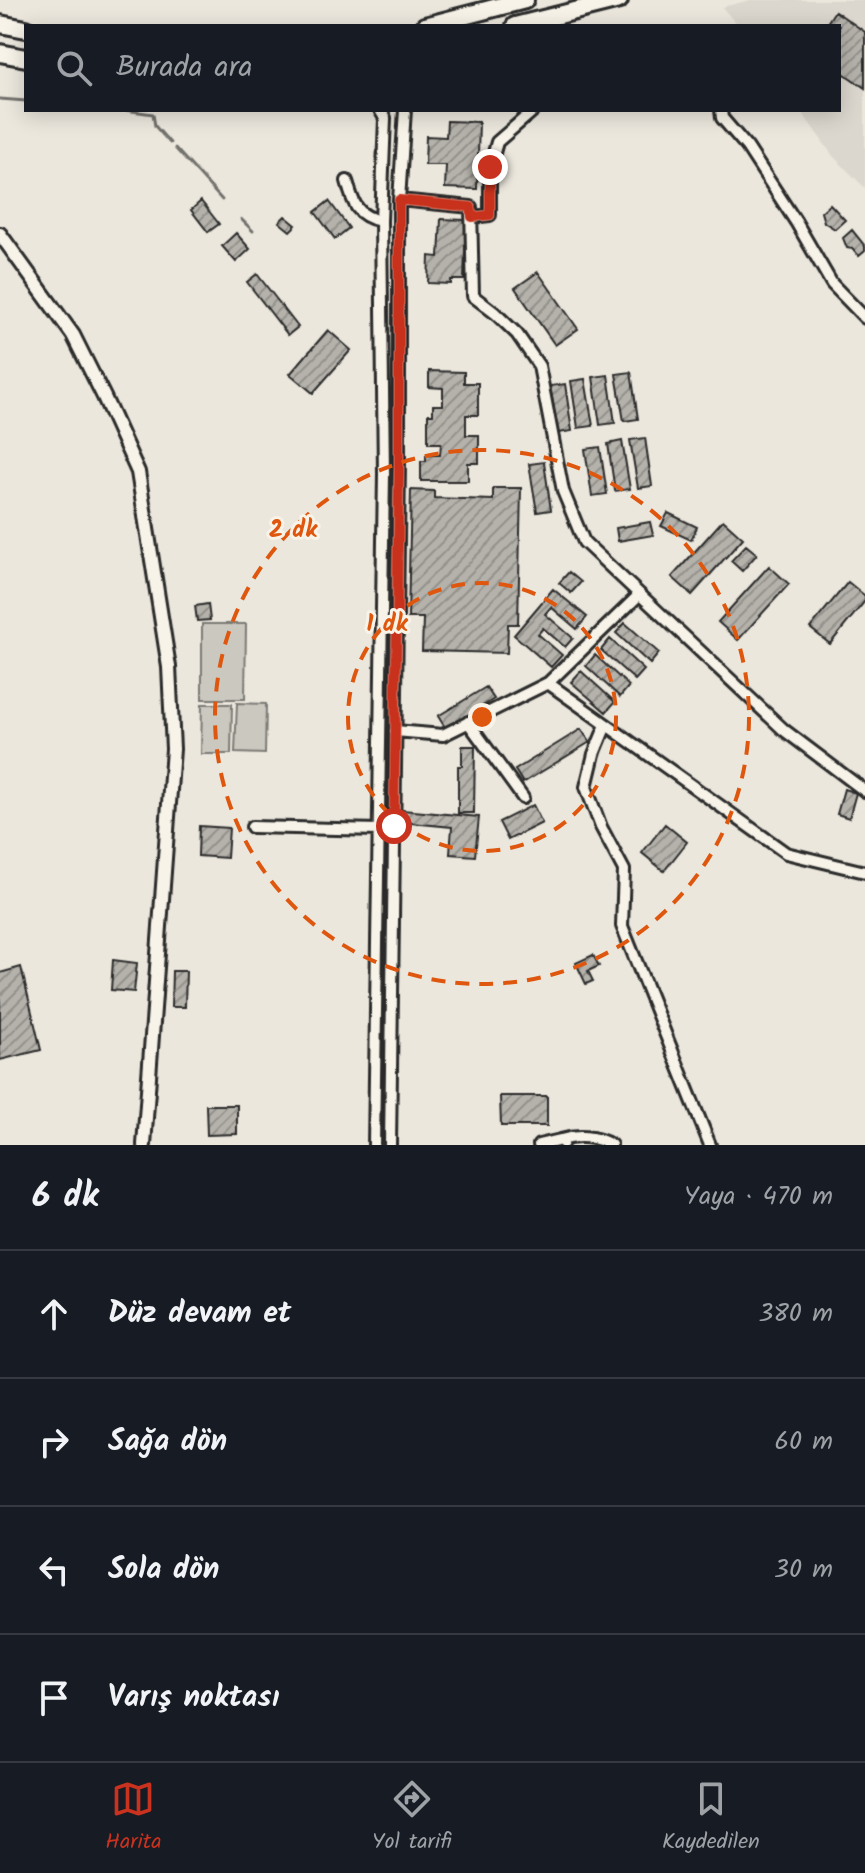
<!DOCTYPE html>
<html lang="tr">
<head>
<meta charset="utf-8">
<style>
  :root { --surface:#171b24; --page:#242831; --text:#f1f3f6; --muted:#9ea1a6; --line:#363941; --accent:#c8321e }
  body { margin:0; font-family:Kalam,sans-serif; background:var(--page); color:var(--text) }
  .stop { position:absolute; width:24px; height:24px; margin:-18px; border:6px solid #c8321e; border-radius:50%; background:#fff }
  .stop.end { background:#c8321e; border-color:#fff; box-shadow:0 2px 8px #0008 }
  .list { margin:0; padding:0; list-style:none }
  h2 { display:flex; justify-content:space-between; align-items:center; height:104px; margin:0; padding:0 32px; font-size:34px }
  h2 small { font-size:26px; font-weight:400; color:var(--muted) }
  .list li { display:grid; grid-template-columns:52px 1fr auto; gap:24px; align-items:center; box-sizing:border-box; height:128px; padding:0 32px; border-top:2px solid var(--line) }
  .list b { display:block; font-size:30px; white-space:nowrap }
  .list em { font-size:26px; font-style:normal; color:var(--muted) }
  .icon { flex:none; width:44px; height:44px; fill:none; stroke:currentColor; stroke-width:2; stroke-linecap:round; stroke-linejoin:round }
  .map { position:relative; flex:none; width:865px; height:1145px; overflow:hidden }
  .search { position:absolute; background:var(--surface); box-shadow:0 4px 20px #0003; left:24px; right:24px; top:24px; height:88px; display:flex; align-items:center; gap:20px; box-sizing:border-box; padding:0 28px; border-radius:0px; color:var(--muted); font-size:30px }
  .sheet { height:616px; background:var(--surface) }
  nav { display:flex; justify-content:space-around; align-items:center; box-sizing:border-box; height:112px; border-top:2px solid var(--line); background:var(--surface); font-size:22px; color:var(--muted) }
  nav a { display:grid; justify-items:center; gap:4px }
  nav .on { color:var(--accent) }
  .map>svg:first-child { display:block }
  .built { fill:#dbd7ce }
  .garden { fill:#cbc8bf; stroke:#7b7a75; stroke-width:2 }
  .lines { fill:none; stroke-linecap:round; stroke-linejoin:round }
  .stream { stroke:#72716c; stroke-width:3 }
  .building { fill:url(#building-hatch); stroke:#2b2b2b; stroke-width:2 }
  .minor-casing { stroke:#2b2b2b; stroke-width:16 }
  .tertiary-casing { stroke:#2b2b2b; stroke-width:18 }
  .primary-casing { stroke:#2b2b2b; stroke-width:22 }
  .minor { stroke:#f7f3e8; stroke-width:10 }
  .tertiary { stroke:#f7f3e8; stroke-width:12 }
  .primary { stroke:#f7f3e8; stroke-width:16 }
  .route { stroke:#c8321e; stroke-width:10 }
  .ring { fill:none; stroke:#df570e; stroke-width:4; stroke-dasharray:14 10 }
  .centre { fill:#df570e; stroke:#f7f3e8; stroke-width:4 }
  .ring-label { font-size:24px; text-anchor:middle; font-weight:bold; fill:#df570e; stroke:#f7f3e8; stroke-width:6; stroke-linejoin:round; paint-order:stroke }
</style>
</head>
<body>
<div class="map">
<svg width="865" height="1145" viewBox="0 0 865 1145">
  <defs>
    <pattern id="building-hatch" width="6" height="6" patternUnits="userSpaceOnUse" patternTransform="scale(2)"><rect width="6" height="6" fill="#b5b2ab"/><path d="M-1 1l2-2M0 6l6-6M5 7l2-2" fill="none" stroke="#93918b"/></pattern>
  </defs>
  <rect width="100%" height="100%" fill="#ebe7dd"/>
  <filter id="ink" filterUnits="userSpaceOnUse"><feTurbulence type="fractalNoise" baseFrequency=".0125" numOctaves="2"/><feDisplacementMap in="SourceGraphic" scale="16" xChannelSelector="R" yChannelSelector="G"/><feConvolveMatrix kernelMatrix="1 2 1 2 8 2 1 2 1" color-interpolation-filters="sRGB"/></filter>
  <g filter="url(#ink)">
    <path class="built" d="M751 0H865V188L833 156 800 110H839V26H738L722 7Z"/>
    <path class="garden" d="M202 624H246L245 699H202Z
      M237 703 266 704 265 754 235 753Z
      M202 704H232L231 754H201Z"/>
    <g class="lines">
      <path class="stream" d="M0 99 26 101
        M125 110 153 114 155 126 170 143
        M175 148 222 200
        M241 219 253 231"/>
    </g>
    <path class="building" d="M835 11 865 32V88L839 70V26H825Z
      M447 121 479 122 477 189 445 188 446 165H425L426 136 446 137Z
      M201 201 219 224 208 232 191 210Z
      M329 201 349 228 335 239 315 212Z
      M830 204 845 220 835 229 824 222 821 212Z
      M285 216 296 225 290 231 279 222Z
      M441 219 466 220 464 280H451V284L428 283 429 256 439 257Z
      M852 230 865 246V251L859 256 853 249 847 248 843 238Z
      M236 233 250 249 236 262 222 246Z
      M538 272 578 329 555 345 515 288Z
      M257 274 298 327 288 335 247 282Z
      M328 330 351 350 313 393 290 374Z
      M429 371 464 372V383H478V415H466V435H479V463H468V481H421V461H426V455H440L441 443H428V414H433V405H443V388L429 387Z
      M631 372 638 419 624 421 616 374Z
      M608 375 615 423 600 425 593 377Z
      M585 379 593 426 578 428 571 381Z
      M565 384 572 431 558 433 550 386Z
      M645 438 652 486 638 488 630 440Z
      M622 441 630 489 615 491 608 444Z
      M600 447 607 494 592 496 585 449Z
      M544 462 551 510 537 512 529 464Z
      M493 488H521L518 624H508L507 653 422 651 423 618H408L411 490 434 491V498L493 500Z
      M668 513 697 527 691 540 661 526Z
      M723 520 743 538 692 595 672 577Z
      M650 522 653 535 618 541 616 528Z
      M746 545 757 554 742 571 731 561Z
      M769 566 789 584 738 640 718 622Z
      M569 572 581 582 571 593 559 583Z
      M848 582 865 596V601L830 644 810 628Z
      M553 589 587 617 577 629 551 607 545 614 573 638 565 647 543 628 538 634 562 655 551 667 514 635Z
      M208 604 210 620 197 621 195 606Z
      M625 623 659 653 650 664 616 633Z
      M610 639 644 670 635 680 601 650Z
      M595 655 629 686 620 697 586 666Z
      M581 671 615 702 606 712 571 682Z
      M486 687 494 699 446 729 438 716Z
      M581 729 590 742 523 783 515 770Z
      M462 746H475L474 813H458V766H462Z
      M844 789 856 793 849 818 837 814Z
      M533 805 542 823 508 840 499 822Z
      M402 810 479 817 475 856 450 854 452 827 401 822Z
      M665 824 687 842 664 871 642 853Z
      M199 826 229 828 227 858 198 856Z
      M593 955 599 966 588 971 593 981 586 984 576 963Z
      M113 960 137 963 134 992 111 990Z
      M21 967 41 1050 0 1060V973Z
      M172 971H186L185 1007H171Z
      M500 1096H547V1126H501Z
      M206 1105H237V1134L207 1135Z"/>
    <g class="lines">
      <defs>
        <path id="minor" d="M721 110 722 118 747 147 796 222 832 284 865 318
          M347 181C353 203 356 216 381 221
          M399 200 471 207 473 296 495 313 517 334 539 366 563 491 584 542 784 730 865 791
          M472 217 490 215V167L497 142 534 110
          M548 683 639 595
          M468 722 523 798
          M606 725 594 754 586 787 601 827 624 870 622 926 710 1145
          M395 731 443 735 548 683 786 853 865 872
          M252 827 379 830
          M561 1140C577 1135 596 1136 611 1145
          M374 1145 384 474 381 221 385 118 380 110
          M390 1145 399 467V200L405 110
          M539 1145 561 1140 563 1143"/>
        <path id="tertiary" d="M0 234 73 335 104 397 138 472 169 667 173 749 144 1145"/>
        <path id="primary" d="M0 24 26 29
          M425 26 525 0
          M515 26 619 0
          M0 53 26 58"/>
      </defs>
      <use href="#minor" class="minor-casing"/>
      <use href="#tertiary" class="tertiary-casing"/>
      <use href="#primary" class="primary-casing"/>
      <use href="#minor" class="minor"/>
      <use href="#tertiary" class="tertiary"/>
      <use href="#primary" class="primary"/>
    </g>
  </g>
  <g class="lines" filter="url(#ink)">
    <path class="route" d="M394 826 399 474V200L471 207 472 217 490 215V167"/>
  </g>
  <g class="ring">
    <circle cx="482" cy="717" r="134"/>
    <circle cx="482" cy="717" r="267"/>
  </g>
  <circle cx="482" cy="717" r="12" class="centre"/>
  <g class="ring-label">
    <text x="293" y="537">2 dk</text>
    <text x="387" y="631">1 dk</text>
  </g>
</svg>
<div class="stop" style="left:394px;top:826px"></div>
<div class="stop end" style="left:490px;top:167px"></div>
<div class="search"><svg class="icon" aria-label="search" viewBox="0 0 24 24"><circle cx="10" cy="10" r="6"/><path d="M15 15l6 6"/></svg>Burada ara</div>
</div>
<section class="sheet">
<h2>6 dk<small>Yaya · 470 m</small></h2>
<ul class="list">
<li><svg class="icon" aria-label="ahead" viewBox="0 0 24 24"><path d="M12 20V5M6 11l6-6 6 6"/></svg><div><b>Düz devam et</b></div><em>380 m</em></li>
<li><svg class="icon" aria-label="right" viewBox="0 0 24 24"><path d="M7 20v-9h11M14 6l5 5-5 5"/></svg><div><b>Sağa dön</b></div><em>60 m</em></li>
<li><svg class="icon" aria-label="left" viewBox="0 0 24 24"><path d="M17 20v-9H6M10 6l-5 5 5 5"/></svg><div><b>Sola dön</b></div><em>30 m</em></li>
<li><svg class="icon" aria-label="arrive" viewBox="0 0 24 24"><path d="M6 21V4h12l-3 4 3 4H6"/></svg><div><b>Varış noktası</b></div></li>
</ul>
</section>
<nav>
<a class="on"><svg class="icon" aria-label="map" viewBox="0 0 24 24"><path d="M3 6l6-2 6 2 6-2v14l-6 2-6-2-6 2zM9 4v14M15 6v14"/></svg>Harita</a>
<a><svg class="icon" aria-label="directions" viewBox="0 0 24 24"><path d="M12 3l9 9-9 9-9-9zM9 14v-3h6M13 9l2 2-2 2"/></svg>Yol tarifi</a>
<a><svg class="icon" aria-label="saved" viewBox="0 0 24 24"><path d="M7 4h10v16l-5-4-5 4z"/></svg>Kaydedilen</a>
</nav>
</body>
</html>
